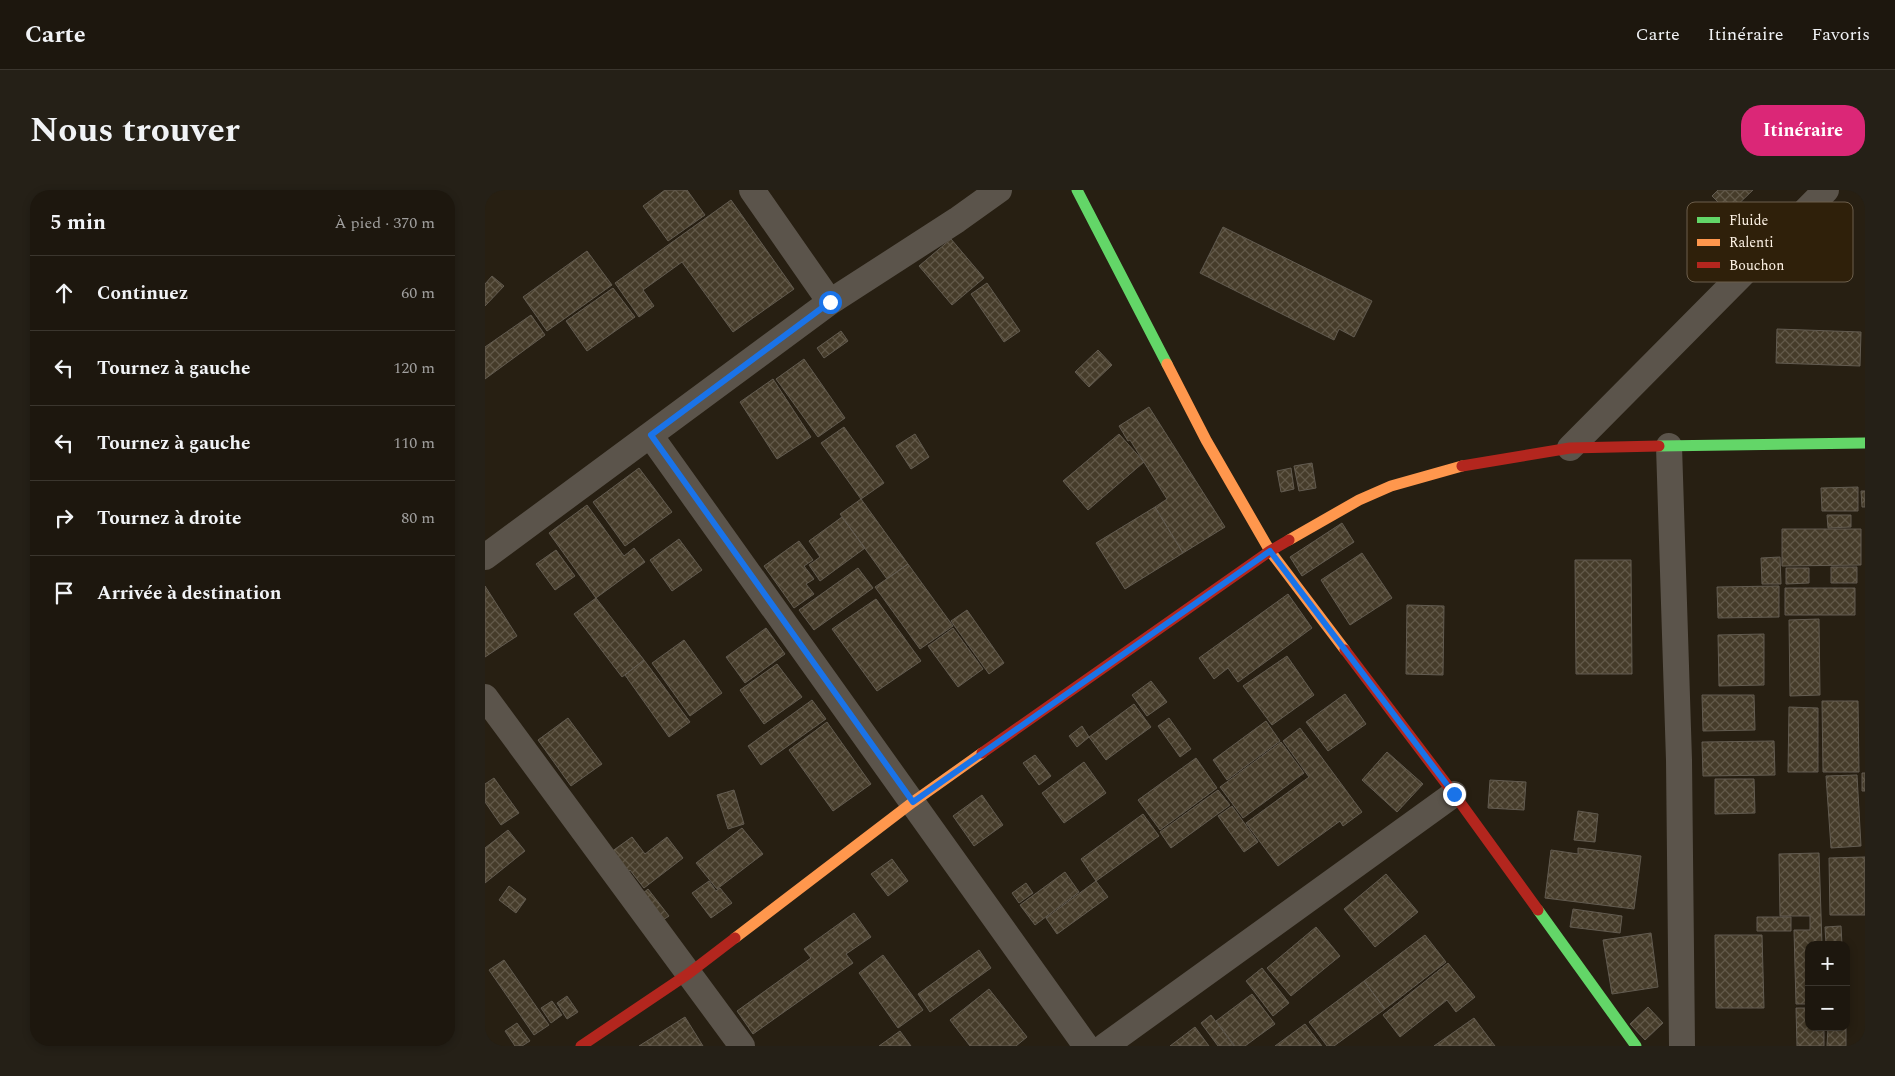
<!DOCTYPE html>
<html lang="fr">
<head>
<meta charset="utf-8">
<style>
  :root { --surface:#1d170e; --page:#252017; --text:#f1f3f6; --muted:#a09f9e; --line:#3b362e; --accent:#db2777 }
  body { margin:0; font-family:Spectral,serif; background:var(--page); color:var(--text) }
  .controls { position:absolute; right:15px; bottom:15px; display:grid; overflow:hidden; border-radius:10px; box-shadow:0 2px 8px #0003 }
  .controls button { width:45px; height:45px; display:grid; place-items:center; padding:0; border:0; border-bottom:1px solid var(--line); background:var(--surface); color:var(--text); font:25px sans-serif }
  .stop { position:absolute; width:15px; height:15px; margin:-11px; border:4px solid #1a73e8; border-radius:50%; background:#fff }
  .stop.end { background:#1a73e8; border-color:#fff; box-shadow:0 1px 5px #0008 }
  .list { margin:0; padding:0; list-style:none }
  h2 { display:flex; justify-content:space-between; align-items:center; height:65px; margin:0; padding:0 20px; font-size:21px }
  h2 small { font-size:16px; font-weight:400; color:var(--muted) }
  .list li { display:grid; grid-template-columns:32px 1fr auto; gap:15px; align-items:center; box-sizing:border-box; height:75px; padding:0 20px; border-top:1px solid var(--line) }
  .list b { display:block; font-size:19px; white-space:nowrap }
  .list em { font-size:16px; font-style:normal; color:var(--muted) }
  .icon { flex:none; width:28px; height:28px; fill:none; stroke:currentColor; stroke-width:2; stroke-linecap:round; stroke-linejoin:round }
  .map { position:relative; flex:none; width:1380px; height:856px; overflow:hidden; border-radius:20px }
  header { display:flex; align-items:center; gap:30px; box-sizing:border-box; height:70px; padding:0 25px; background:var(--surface); border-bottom:1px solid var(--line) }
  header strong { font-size:24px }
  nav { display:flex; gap:28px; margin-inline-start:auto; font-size:18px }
  .intro { display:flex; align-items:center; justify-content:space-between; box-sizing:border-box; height:120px; padding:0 30px }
  h1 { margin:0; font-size:35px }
  .button { padding:12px 22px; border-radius:20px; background:var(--accent); color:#fff; font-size:18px; font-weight:700 }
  main { display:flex; gap:30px; padding:0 30px }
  aside { flex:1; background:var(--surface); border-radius:20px; box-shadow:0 2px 8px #0003 }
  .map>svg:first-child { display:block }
  .building { fill:url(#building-cross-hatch); stroke:#625b50 }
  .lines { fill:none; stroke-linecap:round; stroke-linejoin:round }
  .street { stroke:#5b544b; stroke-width:26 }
  .fast { stroke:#63d668; stroke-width:11 }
  .slow { stroke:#ff974d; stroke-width:11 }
  .jam { stroke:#b3261e; stroke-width:11 }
  .route { stroke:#1a73e8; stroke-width:6 }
  .key { fill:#2f200a; stroke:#6d5f4c; stroke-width:1 }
  .key-label { font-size:14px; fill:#fef3e6 }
</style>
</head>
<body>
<header>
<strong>Carte</strong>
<nav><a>Carte</a><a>Itinéraire</a><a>Favoris</a></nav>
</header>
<div class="intro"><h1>Nous trouver</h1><a class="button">Itinéraire</a></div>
<main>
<aside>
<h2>5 min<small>À pied · 370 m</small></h2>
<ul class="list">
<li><svg class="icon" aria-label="ahead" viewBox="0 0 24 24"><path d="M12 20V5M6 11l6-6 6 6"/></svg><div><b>Continuez</b></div><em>60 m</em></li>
<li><svg class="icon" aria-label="left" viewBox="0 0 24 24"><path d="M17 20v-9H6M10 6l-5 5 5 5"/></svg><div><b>Tournez à gauche</b></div><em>120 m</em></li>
<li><svg class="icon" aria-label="left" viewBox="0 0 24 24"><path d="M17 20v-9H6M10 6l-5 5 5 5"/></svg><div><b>Tournez à gauche</b></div><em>110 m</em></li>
<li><svg class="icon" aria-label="right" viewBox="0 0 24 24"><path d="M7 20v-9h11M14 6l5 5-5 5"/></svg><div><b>Tournez à droite</b></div><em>80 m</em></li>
<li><svg class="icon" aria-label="arrive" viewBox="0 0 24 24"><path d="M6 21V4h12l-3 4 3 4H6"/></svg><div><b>Arrivée à destination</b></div></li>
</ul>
</aside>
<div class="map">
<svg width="1380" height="856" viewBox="0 0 1380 856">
  <defs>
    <pattern id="building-cross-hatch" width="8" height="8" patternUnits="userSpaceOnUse" patternTransform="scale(1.25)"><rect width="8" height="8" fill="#463c2a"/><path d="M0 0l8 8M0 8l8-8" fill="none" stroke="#625949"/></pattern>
  </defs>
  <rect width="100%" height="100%" fill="#271f12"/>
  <path class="building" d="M180 0H202L220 25 183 51 158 16Z
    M1233 0H1268L1244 23 1227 6Z
    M246 10 309 99 248 142 197 72 158 100 169 116 154 127 130 93Z
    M738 37 887 111 869 147 854 139 849 150 715 83Z
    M466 49 499 88 467 115 434 76Z
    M102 61 127 95 62 141 38 107Z
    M7 86 19 96 0 116V94Z
    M502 93 535 141 519 152 486 104Z
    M128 98 150 127 102 161 81 131Z
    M46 125 60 145 0 189V157Z
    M1292 139 1376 142 1375 176 1291 173Z
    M356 141 363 151 339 168 332 158Z
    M613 160 627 175 604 197 590 182Z
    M319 169 360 228 333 247 291 189Z
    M288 189 326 247 292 269 255 212Z
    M664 217 740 337 698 363 670 317 682 309 645 250 643 251 634 236Z
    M359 237 399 293 376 309 336 253Z
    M430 244 444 267 426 279 411 256Z
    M634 244 659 272 603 320 578 291Z
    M827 273 831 298 814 301 809 276Z
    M154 278 187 322 140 356 108 312Z
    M806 278 809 299 796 302 792 281Z
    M1373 297V321H1337L1336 298Z
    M1376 301H1380V317H1377Z
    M376 309 423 374 402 389 355 324Z
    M102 315 139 366 149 358 160 372 111 408 64 343Z
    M670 317 698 363 640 399 611 353Z
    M1342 325H1366V337L1343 338Z
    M357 327 380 358 335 391 324 375 335 367 324 351Z
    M857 333 869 352 817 386 805 367Z
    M1297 339H1376V375L1297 376Z
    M194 349 217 380 187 401 165 370Z
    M314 351 328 370 319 376 329 389 321 394 329 404 309 418 279 376Z
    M71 360 90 386 70 400 51 374Z
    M877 363 907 408 865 435 836 390Z
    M1295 367 1296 394H1277L1276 368Z
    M1090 370H1146L1147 484H1091Z
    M423 374 468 436 435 459 390 397Z
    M1346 377H1372V393H1346Z
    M373 378 388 398 329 440 314 420Z
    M1301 378H1324V393L1301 394Z
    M0 396 32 446 0 467Z
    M1294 396V427L1233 428 1232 397Z
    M1300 398H1370V425H1300Z
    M803 404 827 438 753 492 743 478 729 489 714 468Z
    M111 408 159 470 137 487 89 424Z
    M391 409 436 471 392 501 347 439Z
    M922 415 959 416 958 485 921 484Z
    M482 420 519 473 504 484 466 431Z
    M1334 429 1335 505 1305 506 1304 430Z
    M281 438 300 464 260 493 241 467Z
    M468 438 498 479 473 497 443 456Z
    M1279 444V495L1234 496 1233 445Z
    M199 450 237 503 205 526 167 473Z
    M802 466 829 505 787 535 758 496Z
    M159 470 205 532 184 547 140 485Z
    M292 474 317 507 279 534 255 500Z
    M666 491 682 512 662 526 647 505Z
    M860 504 881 534 843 561 821 532Z
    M1217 505H1269L1270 540 1218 541Z
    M327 510 341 529 276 575 263 556Z
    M1337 511H1373L1374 582H1338Z
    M649 514 666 537 621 570 604 547Z
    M1304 517 1333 518V582H1303Z
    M83 528 117 574 86 596 53 550Z
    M684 528 706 559 695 567 673 536Z
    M781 531 795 551 742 590 728 570Z
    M342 532 386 594 348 621 304 560Z
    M597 536 604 547 592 557 584 546Z
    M815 538 877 622 858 636 855 631 793 676 761 633 824 587 798 551Z
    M1289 551 1290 585 1218 586 1217 552Z
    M796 552 819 583 758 628 735 597Z
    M902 562 938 594 912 622 877 590Z
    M550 565 566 586 554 595 538 573Z
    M711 568 732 598 675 640 653 610Z
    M599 572 621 603 579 633 557 603Z
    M1377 583H1380V601H1377Z
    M1372 585 1376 656 1346 658 1341 586Z
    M9 588 34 623 16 635 0 612V594Z
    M1230 589H1269L1270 623 1230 624Z
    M1005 590 1041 592 1039 620 1003 618Z
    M249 600 259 634 243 639 232 605Z
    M733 600 745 615 686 658 675 642Z
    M497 605 518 635 489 656 468 626Z
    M747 616 773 652 759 662 733 626Z
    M1093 621 1113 624 1110 652 1089 650Z
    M658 624 674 646 611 691 596 669Z
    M257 638 278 664 232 699 211 673Z
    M23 640 40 661 0 693V658Z
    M147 647 160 664 182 647 198 668 159 698 145 680 142 683 126 662Z
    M1093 658 1156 666 1149 719 1060 708 1066 660 1093 664Z
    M1334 663 1337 755H1324V814H1311L1309 740H1325V726H1295L1294 664Z
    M1380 667V725H1345L1344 668Z
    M407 669 423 691 403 706 386 684Z
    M580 682 594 702 550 735 535 715Z
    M901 684 933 722 890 757 859 719Z
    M224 691 231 701 235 698 247 713 226 728 207 703Z
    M611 691 623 707 572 744 561 728Z
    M541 693 548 703 534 713 527 703Z
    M24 696 41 709 31 723 14 710Z
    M163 699 184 726 172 734 152 708Z
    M1088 719 1137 726 1135 743 1085 737Z
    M369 723 386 747 361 764 368 773 268 844 252 821 326 768 319 759Z
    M1272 727H1306V741H1272Z
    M1356 736 1357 755H1341L1340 737Z
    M831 737 855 766 806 806 782 778Z
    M1166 743 1173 797 1127 804 1118 750Z
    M940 745 961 772 900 819 879 791Z
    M1230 745H1277L1279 818H1231Z
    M494 760 506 778 445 822 433 804Z
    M398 765 438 820 413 838 374 783Z
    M19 770 64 835 49 845 4 780Z
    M963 773 990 807 971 822 962 810 915 847 898 825Z
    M777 778 804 813 788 826 761 791Z
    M879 791 900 819 849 856H842L824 832Z
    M504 799 542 847 531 856H485L465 830Z
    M767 804 790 834 760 856H750L731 831Z
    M82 806 93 822 82 829 72 813Z
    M67 811 77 825 66 833 56 818Z
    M1163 817 1178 833 1160 850 1145 834Z
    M1311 818H1324V837H1339V856H1312Z
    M726 825 749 856H733L716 833Z
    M200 827 218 856H154Z
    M989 828 1010 856H949Z
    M1361 832V856H1342L1343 837H1361Z
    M32 833 45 851 37 856H30L20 841Z
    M820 834 837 856H790Z
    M710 837 724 856H685Z
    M415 841 426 856H394Z"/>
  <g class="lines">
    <path class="street" d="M267 0 345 112
      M165 245 601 856
      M1184 256 1194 570 1197 856
      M1085 258 1341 0
      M0 367 345 112 472 30 514 0
      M0 507 257 856
      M620 856 969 604"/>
    <path class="fast" d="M592 0 682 174
      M1174 256 1380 253
      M1053 720 1151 856"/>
    <path class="slow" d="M682 174 721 250 785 361 860 460
      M804 350 874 310 906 296 977 276
      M250 748 428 612 497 563"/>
    <path class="jam" d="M977 276 1085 258 1174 256
      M860 460 969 604 1053 720
      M497 563 785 361 804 350
      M96 856 203 784 250 748"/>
  </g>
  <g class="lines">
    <path class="route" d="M345 112 166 245 428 612 785 361 969 604"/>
  </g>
  <rect x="1202" y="12" width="166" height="80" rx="8" class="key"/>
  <rect x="1212" y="27" width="23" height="6" fill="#63d668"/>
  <rect x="1212" y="49" width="23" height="7" fill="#ff974d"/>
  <rect x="1212" y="72" width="23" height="6" fill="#b3261e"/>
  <g class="key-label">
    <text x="1244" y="35">Fluide</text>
    <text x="1244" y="57">Ralenti</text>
    <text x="1244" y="80">Bouchon</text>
  </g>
</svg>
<div class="controls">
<button>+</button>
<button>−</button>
</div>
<div class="stop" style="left:345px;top:112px"></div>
<div class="stop end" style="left:969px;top:604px"></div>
</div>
</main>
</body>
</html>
